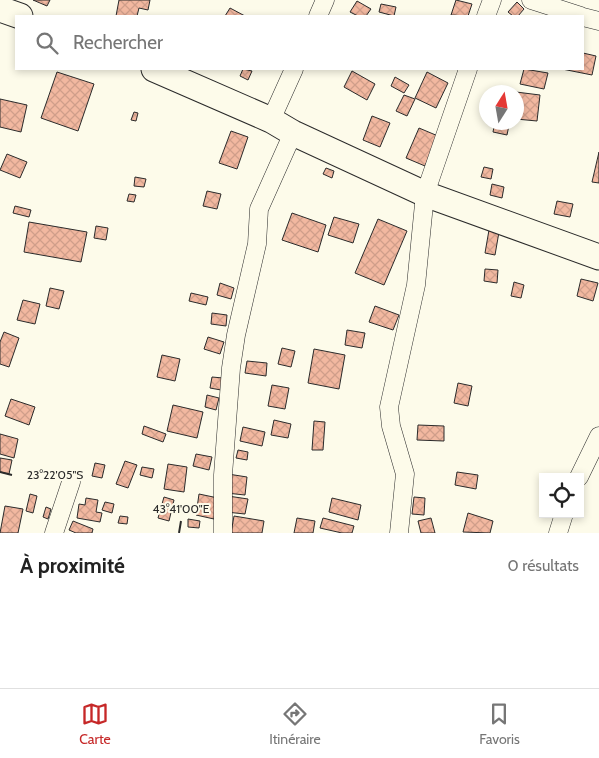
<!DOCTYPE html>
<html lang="fr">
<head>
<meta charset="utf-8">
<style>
  :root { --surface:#fff; --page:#f2f2f2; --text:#222; --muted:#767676; --line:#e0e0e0; --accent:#c62828 }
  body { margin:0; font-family:Cabin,sans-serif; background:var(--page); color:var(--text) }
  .controls { position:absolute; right:15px; bottom:15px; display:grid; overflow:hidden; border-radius:0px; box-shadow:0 2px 8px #0003 }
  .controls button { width:45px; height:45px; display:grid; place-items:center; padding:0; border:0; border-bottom:1px solid var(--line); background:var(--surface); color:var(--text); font:25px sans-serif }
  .compass { position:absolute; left:479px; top:85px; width:45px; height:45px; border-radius:50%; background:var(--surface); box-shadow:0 2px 8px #0003; rotate:11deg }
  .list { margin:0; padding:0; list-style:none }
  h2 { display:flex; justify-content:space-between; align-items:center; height:65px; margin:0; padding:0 20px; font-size:21px }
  h2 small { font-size:16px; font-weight:400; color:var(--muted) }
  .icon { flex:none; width:28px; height:28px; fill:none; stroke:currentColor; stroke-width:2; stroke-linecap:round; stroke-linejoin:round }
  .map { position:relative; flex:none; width:599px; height:533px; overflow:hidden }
  .search { position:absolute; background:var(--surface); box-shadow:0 2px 8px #0003; left:15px; right:15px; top:15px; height:55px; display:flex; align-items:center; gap:12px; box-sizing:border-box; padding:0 18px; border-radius:0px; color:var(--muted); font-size:19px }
  .sheet { height:155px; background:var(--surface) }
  nav { display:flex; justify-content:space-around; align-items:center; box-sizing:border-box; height:70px; border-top:1px solid var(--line); background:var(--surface); font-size:14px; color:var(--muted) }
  nav a { display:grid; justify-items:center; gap:2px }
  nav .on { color:var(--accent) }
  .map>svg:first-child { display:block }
  .building { fill:url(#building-cross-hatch); stroke:#2b2b2b }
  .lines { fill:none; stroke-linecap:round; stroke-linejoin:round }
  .street-casing { stroke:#2b2b2b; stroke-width:19 }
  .secondary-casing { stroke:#2b2b2b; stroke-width:27 }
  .street { stroke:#fdfbea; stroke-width:18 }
  .secondary { stroke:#fdfbea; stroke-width:25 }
  .ticks { fill:none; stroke:#2b2b2b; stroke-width:2 }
  .ticks-label { font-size:12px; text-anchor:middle; fill:#2b2b2b; stroke:#fdfbea; stroke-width:4; stroke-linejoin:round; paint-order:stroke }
</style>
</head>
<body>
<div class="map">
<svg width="599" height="533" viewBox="0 0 599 533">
  <defs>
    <pattern id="building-cross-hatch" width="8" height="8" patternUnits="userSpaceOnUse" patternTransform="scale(1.25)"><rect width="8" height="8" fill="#f2b8a0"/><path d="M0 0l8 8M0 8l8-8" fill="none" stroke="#d09e8a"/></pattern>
  </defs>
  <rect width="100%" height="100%" fill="#fdfbea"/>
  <path class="building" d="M33 0H50L47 6Z
    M119 0H150L148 10 139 8 137 16H116Z
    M456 0 472 4 468 16 451 15Z
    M357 1 371 9 366 16H358L350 12Z
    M517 2 524 9 518 16H513L508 12Z
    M381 4 396 7 394 16 379 12Z
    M230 8 245 16H225Z
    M583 53 596 56 592 75 562 69H583Z
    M243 69 252 71 248 80 240 76Z
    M524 69 548 73 544 89 520 84Z
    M352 71 375 84 367 100 344 87Z
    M57 72 94 84 78 131 41 118Z
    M427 72 448 83 436 108 415 98Z
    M395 77 409 85 404 93 391 86Z
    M516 92 540 95 537 121 516 119Z
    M404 95 415 99 407 116 396 111Z
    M0 99 27 105 21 132 0 127Z
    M134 112 138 113 136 121 131 120Z
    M372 116 390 123 380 147 363 140Z
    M495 122 509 125 507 135 493 132Z
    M419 128 438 136 425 166 406 158Z
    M231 131 248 137 237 169 219 163Z
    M599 152V183L592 182Z
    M7 154 27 162 20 178 0 170Z
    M484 167 493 169 491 179 481 177Z
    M326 168 334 171 332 178 323 174Z
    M135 177 146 179 144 187 134 186Z
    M492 184 504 187 502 198 490 195Z
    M207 191 221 194 217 209 203 206Z
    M129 194 136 195 134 202 127 201Z
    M557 201 573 204 570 217 554 214Z
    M15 206 31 210 29 217 13 213Z
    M292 213 326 225 318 252 282 240Z
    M334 217 359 224 353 243 328 235Z
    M378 219 407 231 384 285 355 273Z
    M29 222 87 232 81 262 24 252Z
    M96 226 108 228 106 240 94 238Z
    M489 230 499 232 495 255 485 253Z
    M485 269 498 270 497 283 484 281Z
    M581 279 598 283 593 301 577 296Z
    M514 282 524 285 521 298 511 296Z
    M220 283 234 288 231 299 217 295Z
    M50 288 64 291 59 309 46 306Z
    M191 293 208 297 206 305 189 301Z
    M23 300 40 304 35 324 17 320Z
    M375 306 399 315 393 330 369 322Z
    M212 313 227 315 226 326 211 324Z
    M347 330 365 333 362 348 345 345Z
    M4 332 19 338 9 367 0 364V342Z
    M208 337 224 342 220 354 204 349Z
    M282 348 295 351 291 367 278 364Z
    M314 349 345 355 339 389 308 383Z
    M162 355 180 359 175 381 157 377Z
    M247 361 267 363 266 376 245 373Z
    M212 377 223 378 221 390 210 388Z
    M458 383 472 386 468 406 454 403Z
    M272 385 289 388 285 409 268 406Z
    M207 395 219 398 216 410 205 407Z
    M11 399 35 407 29 425 5 416Z
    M173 405 203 412 197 438 167 431Z
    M274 420 291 424 288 438 271 435Z
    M314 421 325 422 323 450H312Z
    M418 425 444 426V441L417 440Z
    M144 426 166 434 163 442 142 434Z
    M243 427 265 432 262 446 240 441Z
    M0 434 18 439 14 458 0 454Z
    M238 450 248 452 247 460 236 458Z
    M196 454 212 457 209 470 193 466Z
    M0 458 12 460 9 474 0 472Z
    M125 461 137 465 128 488 116 484Z
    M95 463 105 465 102 478 92 476Z
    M168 464 187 467 184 492 164 489Z
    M142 467 154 469 152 478 140 475Z
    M457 472 478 475 476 489 455 485Z
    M228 474 247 477 245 495 226 493Z
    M30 494 37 496 33 513 26 511Z
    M199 494 218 498 214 519 196 515Z
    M228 496 248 499 245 514 226 512Z
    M164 497 174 500 169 521 158 518Z
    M414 497 425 498 424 515 412 514Z
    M86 498 98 500 96 512 102 513 100 522 77 518 79 504 85 505Z
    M332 498 361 505 358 520 329 512Z
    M105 502 114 504 112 513 102 510Z
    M5 506 23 509 18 533H0Z
    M46 507 51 509 48 519 43 517Z
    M468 513 493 521 490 533 463 532Z
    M120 516 128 517 127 524 118 523Z
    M234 516 264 521 262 533H231Z
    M297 518 315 521 313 533H294Z
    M323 518 354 526 352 533H342L320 528Z
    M431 518 435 533H421L418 521Z
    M188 519 200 521 199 528 188 527Z
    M73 521 93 529 92 533H76L69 530Z"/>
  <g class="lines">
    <defs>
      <path id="street" d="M531 0 581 16
        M318 16 325 0
        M486 16 492 0
        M583 17 599 21
        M271 120 294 69
        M579 477 599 436
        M54 533 71 482
        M223 533V475L231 368 236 335 257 244 259 209 293 133
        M399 533 405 474 391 426 389 407 416 285 425 194 468 69
        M558 533 564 514"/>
      <path id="secondary" d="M0 9 20 16
        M154 69 271 120 293 133 425 194 599 257"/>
    </defs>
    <use href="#street" class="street-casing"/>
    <use href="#secondary" class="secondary-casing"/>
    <use href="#street" class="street"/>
    <use href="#secondary" class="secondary"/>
  </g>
  <path class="ticks" d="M0 472 12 475M179 533 181 521"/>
  <g class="ticks-label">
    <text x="55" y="479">23°22'05"S</text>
    <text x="181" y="513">43°41'00"E</text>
  </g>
</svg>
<div class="controls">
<button><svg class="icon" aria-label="locate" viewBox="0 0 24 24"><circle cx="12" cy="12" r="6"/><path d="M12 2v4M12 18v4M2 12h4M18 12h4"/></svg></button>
</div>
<svg class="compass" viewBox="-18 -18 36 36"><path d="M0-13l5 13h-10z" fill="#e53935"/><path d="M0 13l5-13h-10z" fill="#767676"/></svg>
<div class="search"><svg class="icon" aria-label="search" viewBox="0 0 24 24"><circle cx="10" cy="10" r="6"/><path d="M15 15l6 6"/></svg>Rechercher</div>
</div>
<section class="sheet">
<h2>À proximité<small>0 résultats</small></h2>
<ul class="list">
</ul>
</section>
<nav>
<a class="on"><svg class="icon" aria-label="map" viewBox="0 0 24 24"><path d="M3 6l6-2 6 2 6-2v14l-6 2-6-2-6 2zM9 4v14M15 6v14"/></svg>Carte</a>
<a><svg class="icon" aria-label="directions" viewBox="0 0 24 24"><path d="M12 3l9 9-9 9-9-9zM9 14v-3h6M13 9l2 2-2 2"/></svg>Itinéraire</a>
<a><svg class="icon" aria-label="saved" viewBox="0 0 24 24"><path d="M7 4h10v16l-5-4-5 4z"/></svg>Favoris</a>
</nav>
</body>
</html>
